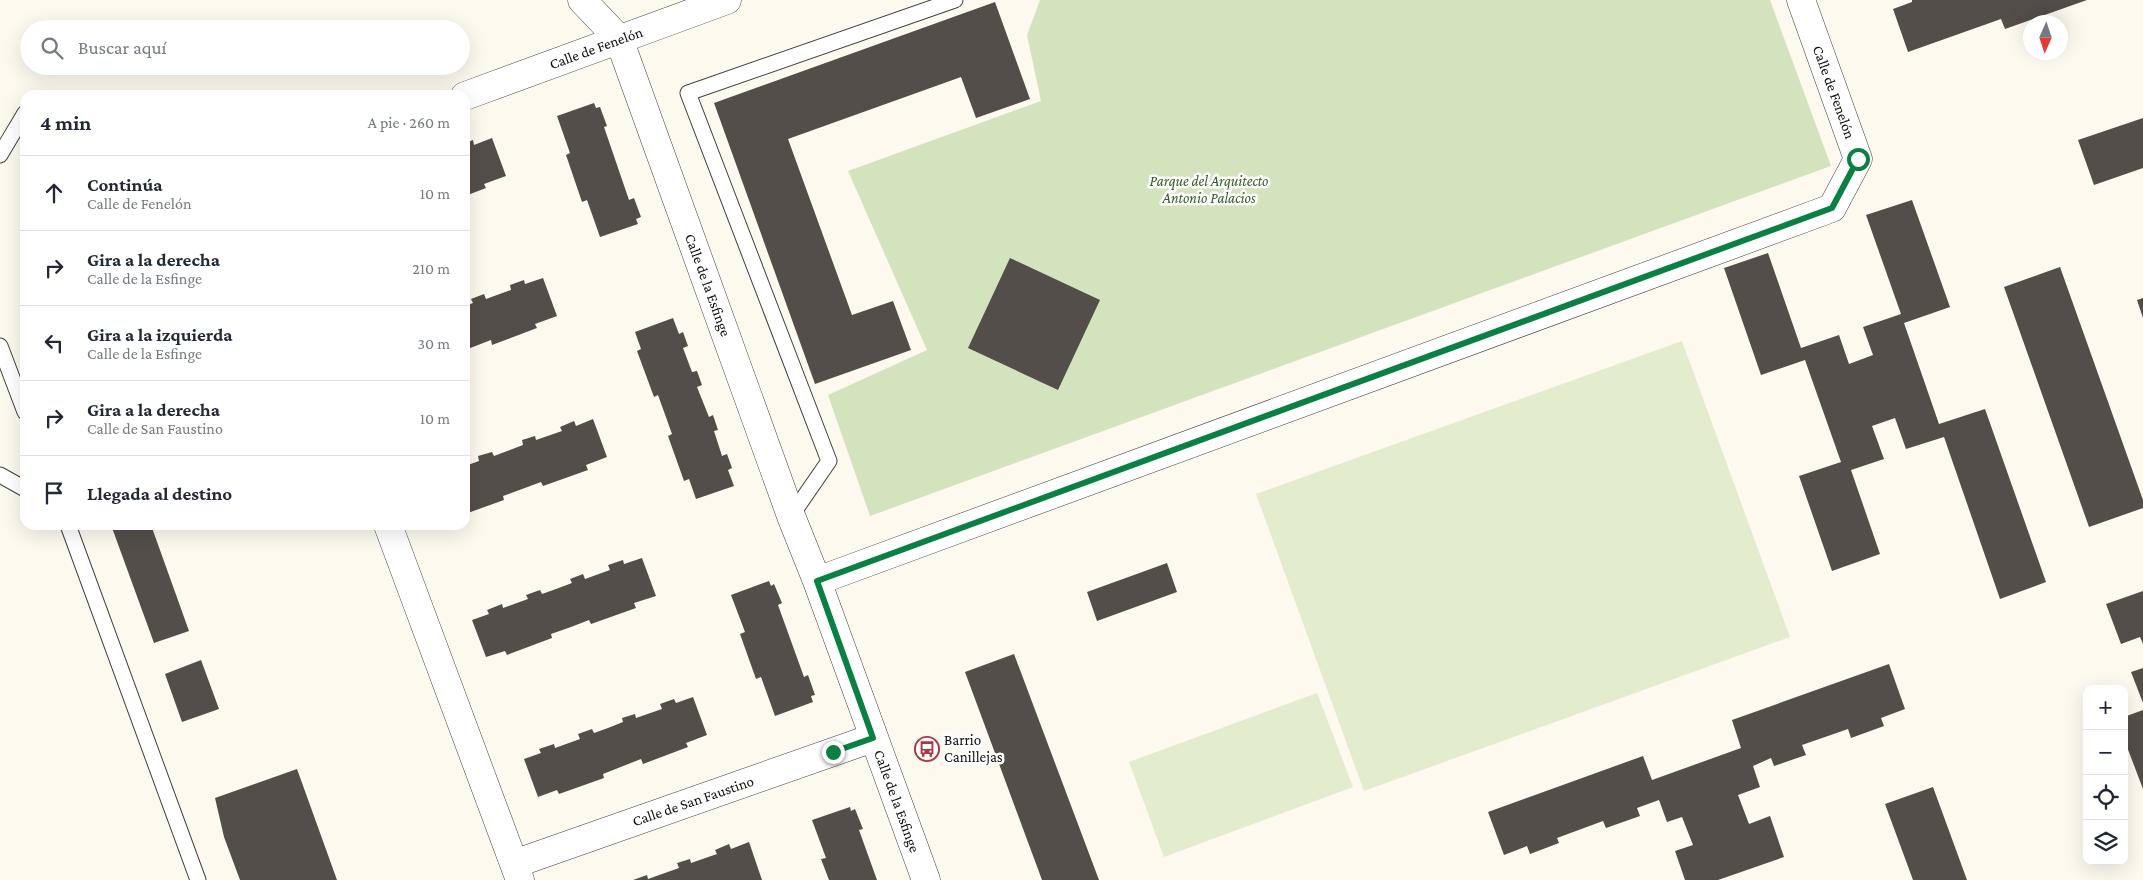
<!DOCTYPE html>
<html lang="es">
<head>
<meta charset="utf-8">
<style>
  :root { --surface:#fff; --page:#f6f6f7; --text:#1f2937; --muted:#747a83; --line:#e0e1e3 }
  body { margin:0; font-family:"Crimson Pro",serif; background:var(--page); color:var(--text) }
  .controls { position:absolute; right:15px; bottom:15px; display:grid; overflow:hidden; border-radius:10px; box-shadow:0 5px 20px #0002 }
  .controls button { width:45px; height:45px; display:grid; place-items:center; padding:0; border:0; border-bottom:1px solid var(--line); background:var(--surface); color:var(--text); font:25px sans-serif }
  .compass { position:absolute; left:2023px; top:15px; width:45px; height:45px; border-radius:50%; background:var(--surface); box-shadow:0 5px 20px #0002; rotate:183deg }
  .stop { position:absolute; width:15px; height:15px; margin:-11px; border:4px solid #0b8043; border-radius:50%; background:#fff }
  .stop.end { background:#0b8043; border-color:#fff; box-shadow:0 1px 5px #0008 }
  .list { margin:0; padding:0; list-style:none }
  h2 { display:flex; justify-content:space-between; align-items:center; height:65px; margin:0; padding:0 20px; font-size:21px }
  h2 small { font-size:16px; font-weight:400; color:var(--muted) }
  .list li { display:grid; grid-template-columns:32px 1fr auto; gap:15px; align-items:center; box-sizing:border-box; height:75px; padding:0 20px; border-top:1px solid var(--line) }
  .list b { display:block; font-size:19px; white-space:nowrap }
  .list p { margin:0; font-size:16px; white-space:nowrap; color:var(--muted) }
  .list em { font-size:16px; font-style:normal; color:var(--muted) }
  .icon { flex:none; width:28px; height:28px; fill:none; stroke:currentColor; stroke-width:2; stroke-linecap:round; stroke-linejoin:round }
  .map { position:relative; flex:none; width:2143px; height:880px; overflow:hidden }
  .search { position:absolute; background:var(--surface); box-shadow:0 5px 20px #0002; left:20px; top:20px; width:450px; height:55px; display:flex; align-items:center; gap:12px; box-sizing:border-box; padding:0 18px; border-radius:28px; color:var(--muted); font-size:19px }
  .panel { position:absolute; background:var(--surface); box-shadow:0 5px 20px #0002; left:20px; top:90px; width:450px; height:440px; border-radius:15px }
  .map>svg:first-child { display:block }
  .green { fill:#d3e3bd }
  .pitch { fill:#e3eccd }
  .building { fill:#544e4b }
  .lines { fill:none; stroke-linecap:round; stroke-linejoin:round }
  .service-casing { stroke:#404040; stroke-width:17 }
  .minor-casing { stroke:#404040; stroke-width:29 }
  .service { stroke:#fff; stroke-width:15 }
  .minor { stroke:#fff; stroke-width:28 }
  .route { stroke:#0b8043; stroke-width:6 }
  .labels { text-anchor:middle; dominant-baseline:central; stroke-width:5; stroke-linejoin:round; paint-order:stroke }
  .street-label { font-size:15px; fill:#0d0d0d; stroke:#fff }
  .park-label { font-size:15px; font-style:italic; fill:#345c26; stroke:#fff }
  .poi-label { font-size:15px; fill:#0d0d0d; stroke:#fff; text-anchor:start }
</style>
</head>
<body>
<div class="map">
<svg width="2143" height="880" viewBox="0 0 2143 880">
  <rect width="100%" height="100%" fill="#fdf9ef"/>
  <path class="green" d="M1040 0H1770L1831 166 870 516 828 395 927 350 848 171 1041 101 1027 35Z"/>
  <path class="pitch" d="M1682 341 1790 637 1364 791 1256 494Z
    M1317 693 1353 787 1164 857 1129 762Z"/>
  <path class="building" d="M1912 0H2087L2005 29 2001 19 1908 52 1893 9 1912 2Z
    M995 2 1030 99 976 118 961 77 788 139 852 315 893 301 911 350 815 384 714 103Z
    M594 103 596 108 600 107 607 126 604 127 629 200 634 198 641 217 636 219 638 224 600 237 587 200 582 202 566 155 570 153 557 116Z
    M2143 118V168L2094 185 2078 140Z
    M492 138 506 176 484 184 486 188 465 196V143L473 140 474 145Z
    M1912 200 1950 307 1904 323 1939 424 1985 409 2046 582 2000 599 1944 437 1906 449 1895 418 1872 426 1884 459 1851 470 1880 554 1832 571 1799 476 1841 462 1805 360 1761 375 1724 268 1768 253 1801 348 1839 335 1849 364 1873 355 1863 327 1901 314 1866 215Z
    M1010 258 1100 300 1058 390 968 348Z
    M2060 267 2143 500V508L2089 527 2004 287Z
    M543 278 557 316 535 324 537 328 492 345 491 340 465 350V306L473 303 471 299 484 294 486 299 511 290 510 285 524 280 525 284Z
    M2143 298V318L2137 300Z
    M673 318 679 334 683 332 688 346 683 348 692 372 697 371 702 385 697 387 709 417 713 415 718 430 714 431 722 456 727 454 732 468 728 470 734 486 696 499 689 479 684 481 668 436 672 434 658 395 654 397 637 351 641 349 635 332Z
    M593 419 607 457 586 465 588 470 543 486 541 482 503 496 504 500 465 514V466L479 461 478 456 492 452 494 456 523 445 522 440 535 436 536 440 562 431 560 427 574 421 576 426Z
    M111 525H151L189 631 154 643Z
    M642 558 656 596 634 603 636 608 591 624 589 620 571 627 551 634 552 638 507 655 505 651 486 657 472 620 489 614 487 610 502 604 503 608 528 599 526 595 540 590 542 594 556 589 572 583 570 579 583 574 585 579 610 570 608 565 623 560 624 564Z
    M1167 563 1177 592 1097 621 1087 592Z
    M769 581 771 586 774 584 782 603 778 605 804 677 808 675 815 695 811 696 813 702 775 716 761 677 756 679 740 634 745 632 731 595Z
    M2143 591V644L2140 637 2121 644 2106 604Z
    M1014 654 1099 880H1042L965 672Z
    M201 660 219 709 182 722 165 674Z
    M1889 664 1905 709 1881 718 1884 726 1851 738 1848 729 1802 745 1806 755 1774 766 1771 758 1753 766 1760 787 1738 795 1749 824 1770 816 1784 857 1718 880H1685L1675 851 1693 845 1682 817 1667 822 1659 800 1637 808 1640 816 1606 828 1603 821 1557 838 1559 843 1530 854 1527 846 1504 855 1488 812 1643 756 1652 780 1741 748 1732 720Z
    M2143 668V703L2131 672Z
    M693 697 707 735 686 743 688 747 643 764 641 759 603 774 604 778 559 794 557 790 538 797 524 759 541 753 539 749 554 744 555 748 580 739 578 734 592 729 594 733 608 728 623 722 622 718 635 714 636 718 662 709 660 704 674 699 676 703Z
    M2143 710V789L2124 739V717Z
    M297 769 337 880H240L224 837 215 798Z
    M1933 787 1967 880H1913L1885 804Z
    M850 807 851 811 855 809 863 829 859 830 877 880H829L821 859 826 858 812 820Z
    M749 842 762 880H633L647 875 648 879 679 868 677 863 690 859 691 863 717 854 715 850 729 844 731 849Z"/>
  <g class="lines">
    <defs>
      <path id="service" d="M0 155 25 113
        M0 346 25 412
        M0 475 25 489
        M791 516 829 461 688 93 955 0
        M68 525 198 880"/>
      <path id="minor" d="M582 0 619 39 791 516 817 581 926 880
        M465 96 727 0
        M388 525 520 880
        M817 581 1832 208 1858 159 1801 0
        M514 864 873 738"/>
    </defs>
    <use href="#service" class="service-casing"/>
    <use href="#minor" class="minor-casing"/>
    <use href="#service" class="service"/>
    <use href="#minor" class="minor"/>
  </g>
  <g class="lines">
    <path class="route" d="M833 752 873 738 817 581 1832 208 1858 159"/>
  </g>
  <defs>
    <symbol id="bus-ring" viewBox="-11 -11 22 22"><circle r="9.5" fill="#fff" stroke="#ab3743" stroke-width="1.5"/><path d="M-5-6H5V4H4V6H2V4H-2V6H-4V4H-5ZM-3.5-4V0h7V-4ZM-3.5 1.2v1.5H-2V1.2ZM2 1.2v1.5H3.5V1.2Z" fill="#ab3743"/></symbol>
  </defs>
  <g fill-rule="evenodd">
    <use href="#bus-ring" x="913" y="735" width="28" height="28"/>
  </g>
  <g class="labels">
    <g class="street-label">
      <text transform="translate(596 48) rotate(-20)">Calle de Fenelón</text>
      <text transform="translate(1834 92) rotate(70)">Calle de Fenelón</text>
      <text transform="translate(708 285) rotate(70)">Calle de la Esfinge</text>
      <text transform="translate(693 801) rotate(-19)">Calle de San Faustino</text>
      <text transform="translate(897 801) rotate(70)">Calle de la Esfinge</text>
    </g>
    <g class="park-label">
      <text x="1209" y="181">Parque del Arquitecto<tspan x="1209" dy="17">Antonio Palacios</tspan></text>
    </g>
    <g class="poi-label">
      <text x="944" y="740">Barrio<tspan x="944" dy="17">Canillejas</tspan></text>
    </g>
  </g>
</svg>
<div class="controls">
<button>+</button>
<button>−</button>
<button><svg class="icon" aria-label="locate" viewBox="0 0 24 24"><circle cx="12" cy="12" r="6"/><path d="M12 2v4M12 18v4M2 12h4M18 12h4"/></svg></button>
<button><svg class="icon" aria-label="layers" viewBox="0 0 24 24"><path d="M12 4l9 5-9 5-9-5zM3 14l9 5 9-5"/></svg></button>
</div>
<svg class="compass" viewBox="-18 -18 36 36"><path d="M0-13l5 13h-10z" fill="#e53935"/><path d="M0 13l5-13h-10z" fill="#747a83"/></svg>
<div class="stop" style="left:1858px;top:159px"></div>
<div class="stop end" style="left:833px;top:752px"></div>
<div class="search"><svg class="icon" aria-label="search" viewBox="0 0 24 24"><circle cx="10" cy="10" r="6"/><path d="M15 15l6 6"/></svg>Buscar aquí</div>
<section class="panel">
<h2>4 min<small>A pie · 260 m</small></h2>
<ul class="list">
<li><svg class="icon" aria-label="ahead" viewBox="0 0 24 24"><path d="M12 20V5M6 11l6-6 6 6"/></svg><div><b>Continúa</b><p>Calle de Fenelón</p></div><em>10 m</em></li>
<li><svg class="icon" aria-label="right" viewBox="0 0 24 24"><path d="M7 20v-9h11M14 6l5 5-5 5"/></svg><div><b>Gira a la derecha</b><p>Calle de la Esfinge</p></div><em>210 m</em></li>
<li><svg class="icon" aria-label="left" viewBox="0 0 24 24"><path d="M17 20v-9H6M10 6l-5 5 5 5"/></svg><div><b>Gira a la izquierda</b><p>Calle de la Esfinge</p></div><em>30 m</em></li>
<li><svg class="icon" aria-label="right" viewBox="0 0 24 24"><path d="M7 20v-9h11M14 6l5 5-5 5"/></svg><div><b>Gira a la derecha</b><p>Calle de San Faustino</p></div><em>10 m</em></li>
<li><svg class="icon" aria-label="arrive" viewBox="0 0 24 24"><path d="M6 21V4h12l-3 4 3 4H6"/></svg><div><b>Llegada al destino</b></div></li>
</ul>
</section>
</div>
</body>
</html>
